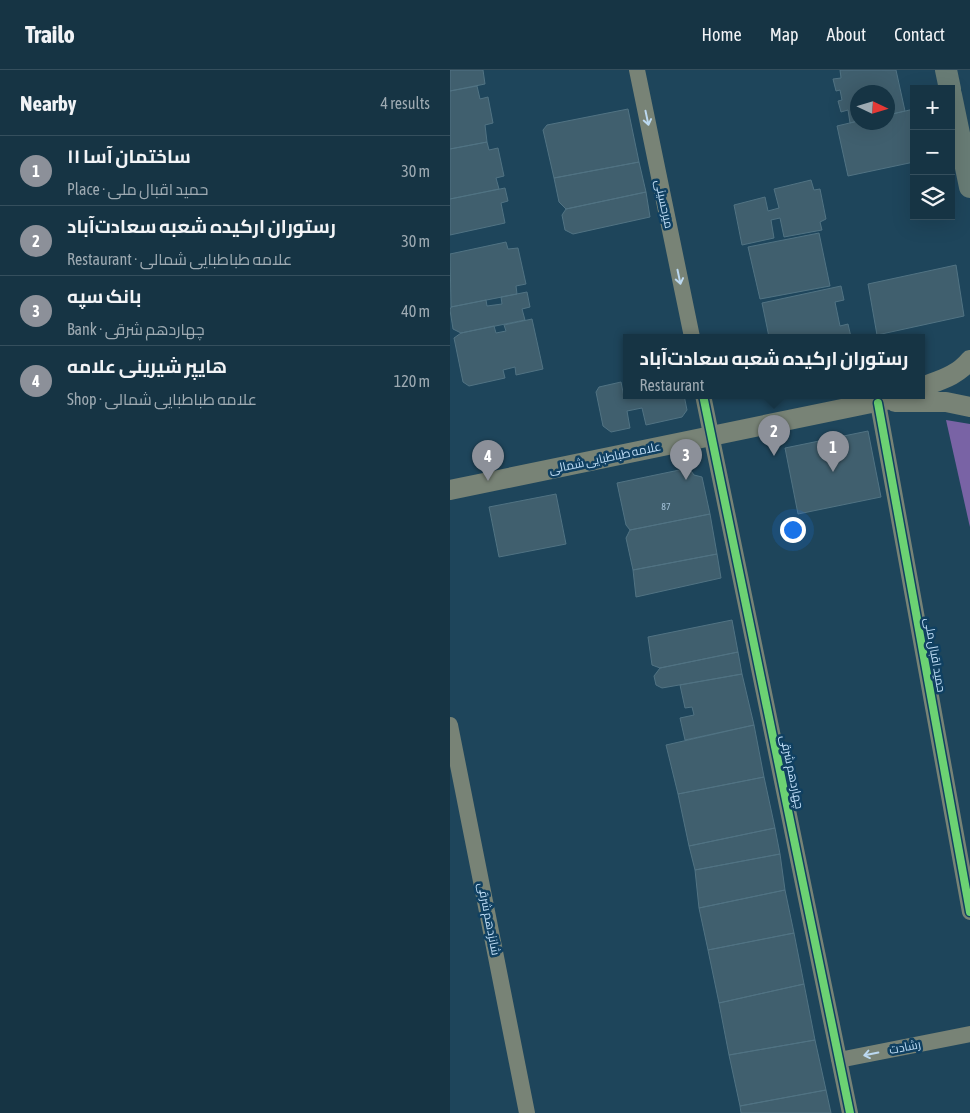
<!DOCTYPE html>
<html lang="en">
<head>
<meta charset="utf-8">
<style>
  :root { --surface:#163444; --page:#1f3c4b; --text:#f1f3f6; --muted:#9eaab2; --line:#354f5d; --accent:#8c9099 }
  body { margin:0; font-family:"Asap Condensed",Cairo,sans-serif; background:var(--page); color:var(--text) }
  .controls { position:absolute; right:15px; top:15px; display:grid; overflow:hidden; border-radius:0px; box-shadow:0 5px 20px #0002 }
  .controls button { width:45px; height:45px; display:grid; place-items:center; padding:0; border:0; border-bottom:1px solid var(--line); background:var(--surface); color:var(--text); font:25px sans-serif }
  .compass { position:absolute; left:400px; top:15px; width:45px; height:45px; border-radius:50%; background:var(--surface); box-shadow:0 5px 20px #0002; rotate:94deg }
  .you { position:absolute; left:342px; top:459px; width:18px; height:18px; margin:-12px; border:4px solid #fff; border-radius:50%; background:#1a73e8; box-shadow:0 0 0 8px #1a73e833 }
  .badge { display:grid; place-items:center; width:32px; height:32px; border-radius:50%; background:var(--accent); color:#fff; font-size:16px; font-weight:700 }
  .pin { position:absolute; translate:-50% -41px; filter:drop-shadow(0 1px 2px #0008) }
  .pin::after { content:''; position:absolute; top:26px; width:18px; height:15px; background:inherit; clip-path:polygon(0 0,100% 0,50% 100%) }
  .popup { position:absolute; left:173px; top:264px; width:302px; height:65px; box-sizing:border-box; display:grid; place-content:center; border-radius:0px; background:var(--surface); filter:drop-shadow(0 1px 4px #0005); font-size:16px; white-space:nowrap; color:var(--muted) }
  .popup b { font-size:19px; color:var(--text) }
  .popup::after { content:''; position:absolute; left:50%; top:100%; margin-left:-10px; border:10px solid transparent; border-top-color:var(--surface) }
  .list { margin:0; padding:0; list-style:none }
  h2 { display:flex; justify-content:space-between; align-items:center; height:65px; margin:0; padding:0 20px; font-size:21px }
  h2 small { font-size:16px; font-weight:400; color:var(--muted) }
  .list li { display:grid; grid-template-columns:32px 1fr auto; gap:15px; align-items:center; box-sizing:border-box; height:70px; padding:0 20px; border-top:1px solid var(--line) }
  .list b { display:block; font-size:19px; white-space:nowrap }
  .list p { margin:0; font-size:16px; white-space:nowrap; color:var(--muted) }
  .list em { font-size:16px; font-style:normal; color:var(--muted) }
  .icon { flex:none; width:28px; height:28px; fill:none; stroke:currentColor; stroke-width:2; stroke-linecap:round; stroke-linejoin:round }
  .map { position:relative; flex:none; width:520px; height:1043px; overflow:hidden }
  header { display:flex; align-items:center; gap:30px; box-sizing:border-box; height:70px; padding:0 25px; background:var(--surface); border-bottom:1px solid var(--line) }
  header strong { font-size:24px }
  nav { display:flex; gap:28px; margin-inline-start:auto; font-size:18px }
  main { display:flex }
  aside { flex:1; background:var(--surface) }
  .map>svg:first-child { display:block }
  .forest { fill:#7963a5 }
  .building { fill:#405f6e; stroke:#517383 }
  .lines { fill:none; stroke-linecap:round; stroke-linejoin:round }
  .minor { stroke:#788376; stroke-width:16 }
  .tertiary { stroke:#788376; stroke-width:20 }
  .secondary { stroke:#687c75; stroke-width:22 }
  .cycleway-casing { stroke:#104061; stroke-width:11 }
  .cycleway { stroke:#6cd273; stroke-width:8 }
  .oneway { stroke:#bcd9f1 }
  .labels { text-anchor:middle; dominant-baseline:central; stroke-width:5; stroke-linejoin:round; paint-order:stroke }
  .number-label { font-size:10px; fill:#a0bed5 }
  .street-label { font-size:12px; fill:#c0def7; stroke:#104061 }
</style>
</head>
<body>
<header>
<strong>Trailo</strong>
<nav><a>Home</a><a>Map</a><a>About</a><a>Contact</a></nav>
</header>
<main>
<aside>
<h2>Nearby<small>4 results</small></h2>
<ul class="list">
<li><span class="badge">1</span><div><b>ساختمان آسا ۱۱</b><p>Place · حمید اقبال ملی</p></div><em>30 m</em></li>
<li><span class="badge">2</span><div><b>رستوران ارکیده شعبه سعادت‌آباد</b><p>Restaurant · علامه طباطبایی شمالی</p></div><em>30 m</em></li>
<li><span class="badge">3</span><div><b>بانک سپه</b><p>Bank · چهاردهم شرقی</p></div><em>40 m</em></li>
<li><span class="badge">4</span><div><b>هایپر شیرینی علامه</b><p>Shop · علامه طباطبایی شمالی</p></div><em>120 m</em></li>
</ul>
</aside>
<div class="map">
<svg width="520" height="1043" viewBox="0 0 520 1043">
  <rect width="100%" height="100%" fill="#1e455b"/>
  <path class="forest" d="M496 350 520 354V457L519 453Z"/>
  <path class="building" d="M0 0H33L35 14 0 21Z
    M390 0H446L455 41 438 45V22H408V51L400 53 398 40 391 42 388 31 392 30 390 20 386 21 383 9 391 8Z
    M27 16 30 29 38 27 43 53 35 55 37 72 0 79V21Z
    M178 39 189 92 104 108 93 60 97 55Z
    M464 39V92L398 106 387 56 408 51 438 52V45Z
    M37 72 39 80 48 78 54 106 46 108 49 119 0 129V79Z
    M189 92 196 122 116 139 109 132 104 108Z
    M361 110 364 120 370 119 376 149 370 152 372 160 334 167 330 148 321 150 324 168 292 175 284 135 315 127 318 141 329 138 324 119Z
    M55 118 58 131 51 133 55 153 0 165V129Z
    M196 122 200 147 123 164 115 160 112 145 116 139Z
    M369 163 380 216 310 229 298 177Z
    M56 172 58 179 68 178 76 214 66 216 67 224 1 237 0 184Z
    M506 195 514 246 427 265 418 214Z
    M391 216 394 230 385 232 390 256 398 254 401 267H319L312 233Z
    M77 222 80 237 72 239 75 250 11 263 3 259 0 240 1 237 36 230 37 236 52 234 51 227Z
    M82 249 93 299 66 305 65 297 53 300 55 308 19 316 13 312 4 268 11 263 44 256 46 263 56 261 54 255Z
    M171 312 174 327 189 325H234L237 340 232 347 196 355 192 338 177 341 180 358 161 362 153 356 146 322 149 317Z
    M418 361 431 427 348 444 335 378Z
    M239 398 244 405 252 407 260 444 180 460 176 455 167 413Z
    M106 424 116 474 49 487 39 437Z
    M260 444 267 484 183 500 176 468 180 460Z
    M267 484 271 508 186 527 183 500Z
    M282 550 288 582 210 598 202 595 198 567Z
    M288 582 292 604 212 618 206 615 204 606 210 598Z
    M292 604 304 655 235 670 230 648 244 645 242 637 235 638 230 615Z
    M304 655 314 707 228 724 216 675Z
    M314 707 325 758 239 776 228 724Z
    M325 758 330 784 245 800 239 776Z
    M330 784 335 820 249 838 245 800Z
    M335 820 344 863 258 880 249 838Z
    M344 863 354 914 269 933 258 880Z
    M354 914 365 970 279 985 269 933Z
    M365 970 376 1020 290 1036 279 985Z
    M376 1020 381 1043H291L290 1036Z"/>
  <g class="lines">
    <path class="minor" d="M187 0 242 267
      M253 325 400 1043
      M428 333 520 842
      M0 655 77 1043
      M389 990 520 964"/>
    <path class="tertiary" d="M472 317C490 310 507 306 520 290
      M445 332H496L520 337
      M0 420 460 325"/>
    <path class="secondary" d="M496 0 500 19
      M501 25 520 117"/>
    <defs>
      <path id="cycleway" d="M253 325 400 1043
        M428 333 520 842"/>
    </defs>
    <use href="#cycleway" class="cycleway-casing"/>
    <use href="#cycleway" class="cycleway"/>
  </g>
  <defs><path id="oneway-shaft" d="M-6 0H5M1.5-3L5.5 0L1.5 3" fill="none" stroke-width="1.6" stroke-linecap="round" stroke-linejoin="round" transform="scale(1.25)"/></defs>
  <g class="oneway">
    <use href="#oneway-shaft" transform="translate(197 48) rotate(78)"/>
    <use href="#oneway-shaft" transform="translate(229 207) rotate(78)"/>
    <use href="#oneway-shaft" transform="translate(421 984) rotate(169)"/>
  </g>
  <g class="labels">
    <g class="number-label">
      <text x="216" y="436">87</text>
    </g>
    <g class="street-label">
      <text transform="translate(214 134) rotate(78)">میرحسینی</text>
      <text transform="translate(155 388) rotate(-12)">علامه طباطبایی شمالی</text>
      <text transform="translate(485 585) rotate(80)">حمید اقبال ملی</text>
      <text transform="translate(342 702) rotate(78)">چهاردهم شرقی</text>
      <text transform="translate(39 849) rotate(79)">شانزدهم شرقی</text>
      <text transform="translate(455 977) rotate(-11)">رشادت</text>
    </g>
  </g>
</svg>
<div class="controls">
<button>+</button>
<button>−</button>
<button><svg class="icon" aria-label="layers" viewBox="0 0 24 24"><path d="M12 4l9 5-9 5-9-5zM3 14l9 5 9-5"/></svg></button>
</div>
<svg class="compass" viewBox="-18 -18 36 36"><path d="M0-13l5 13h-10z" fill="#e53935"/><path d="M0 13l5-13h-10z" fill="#9eaab2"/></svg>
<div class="you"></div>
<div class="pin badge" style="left:383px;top:402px">1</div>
<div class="pin badge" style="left:324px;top:386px">2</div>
<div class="popup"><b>رستوران ارکیده شعبه سعادت‌آباد</b>Restaurant</div>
<div class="pin badge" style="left:236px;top:410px">3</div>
<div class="pin badge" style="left:38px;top:411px">4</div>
</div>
</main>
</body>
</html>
